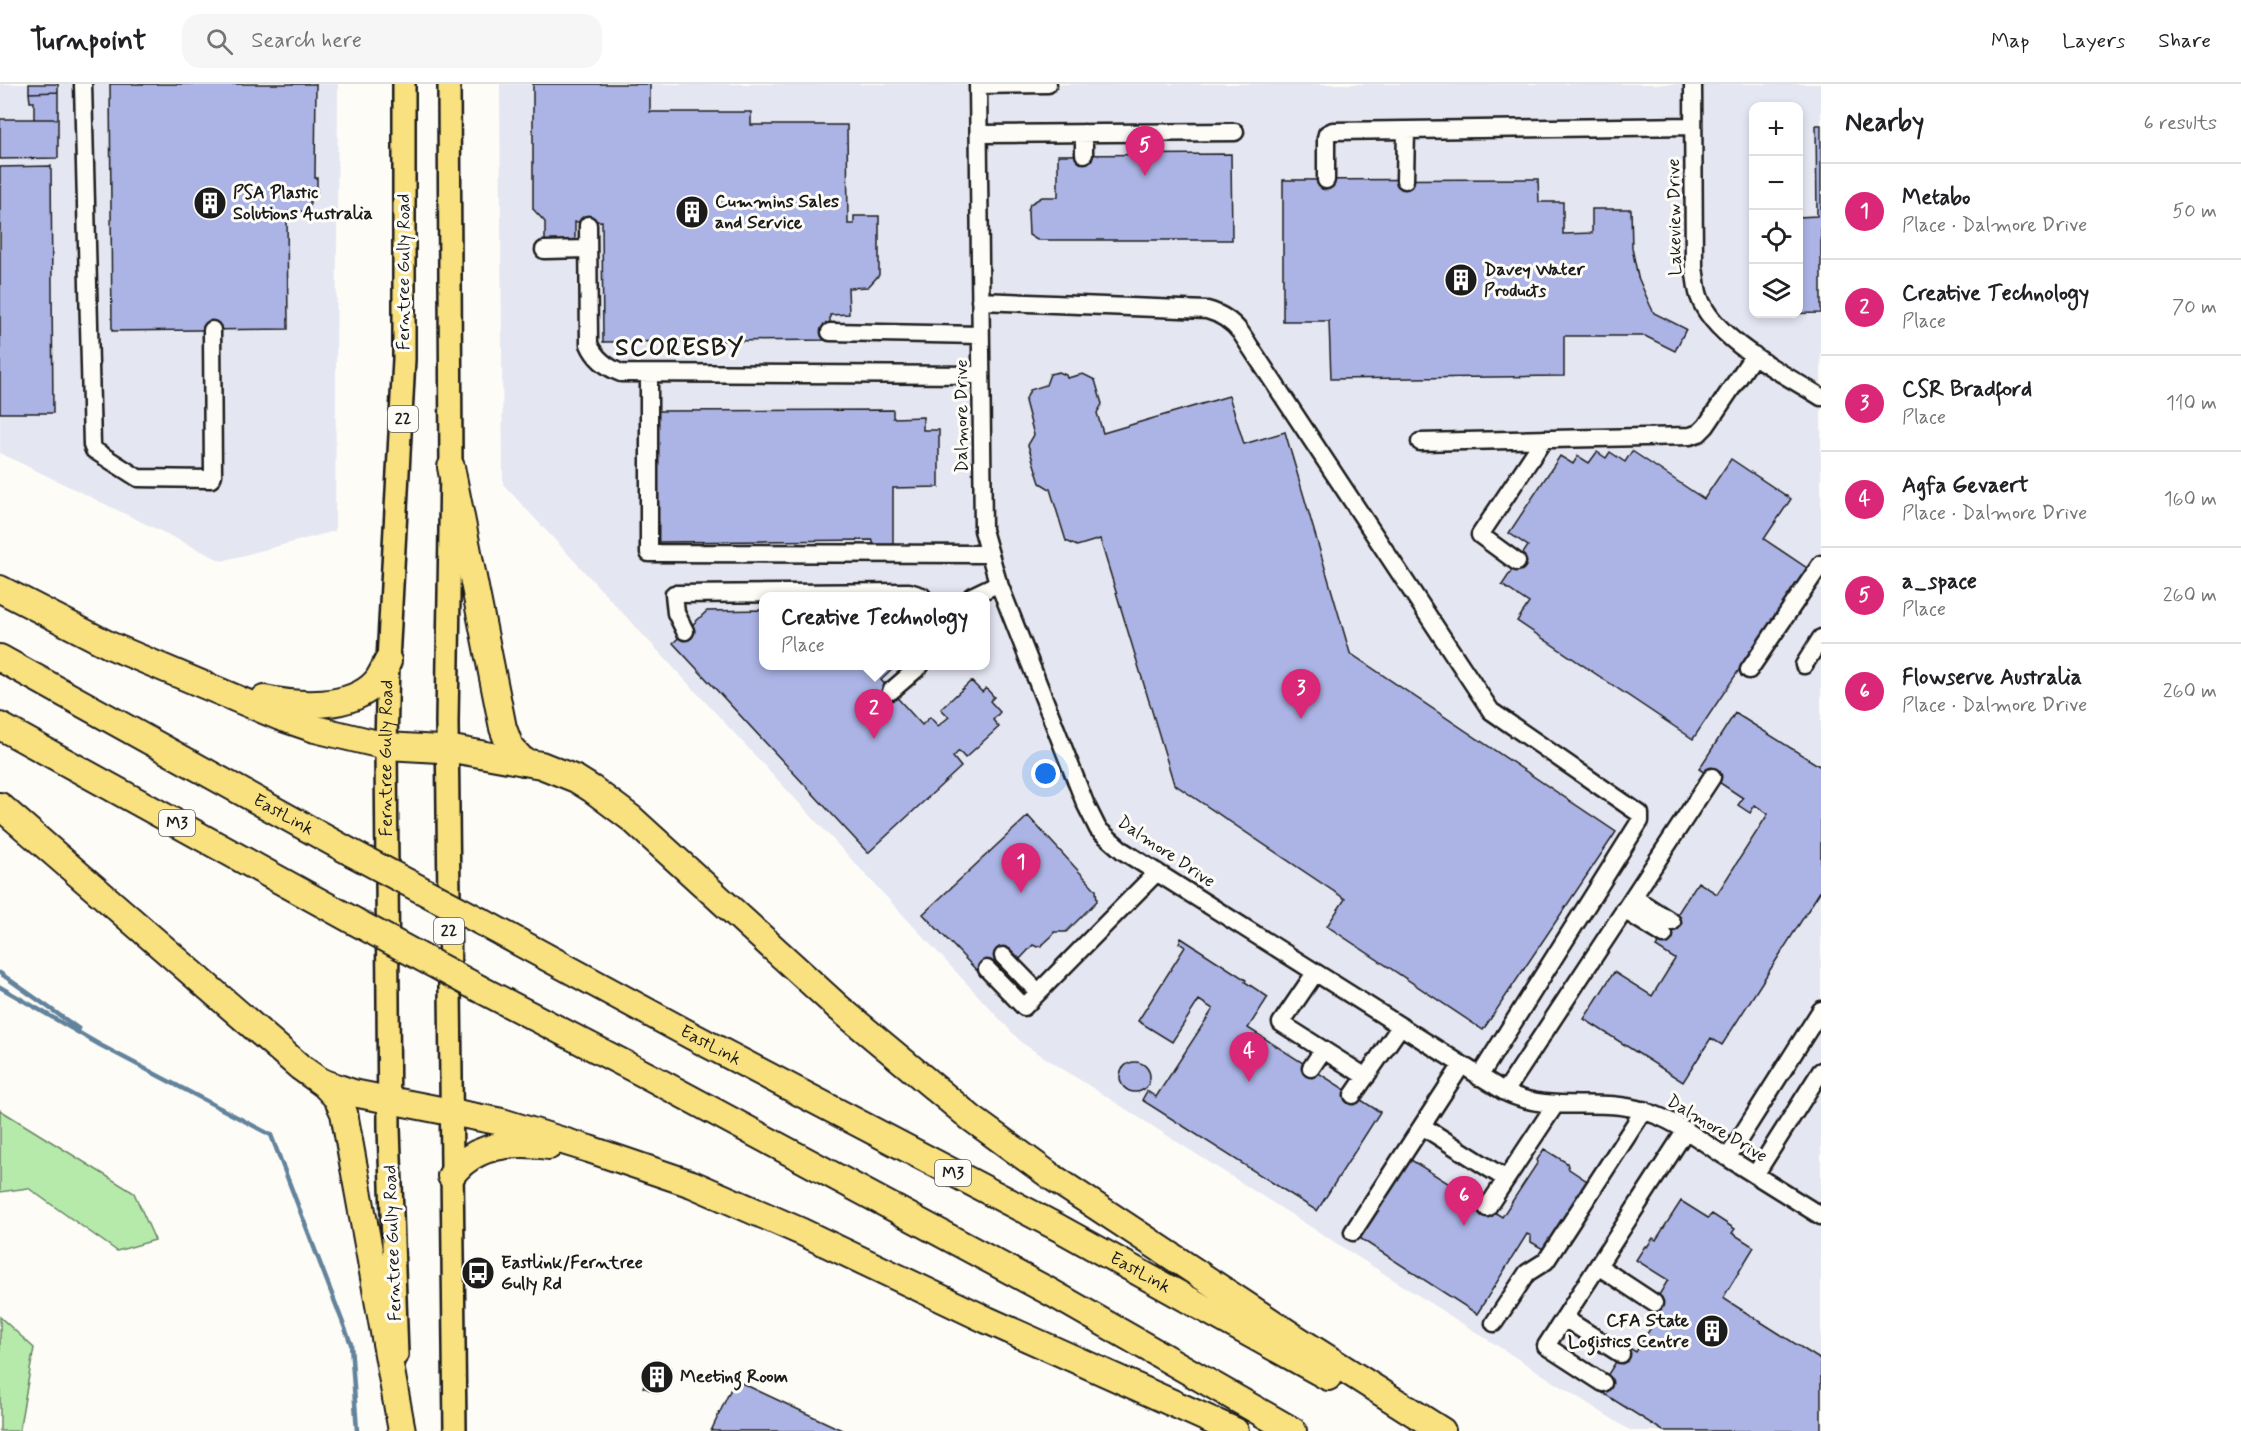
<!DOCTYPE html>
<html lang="en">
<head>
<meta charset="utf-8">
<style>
  :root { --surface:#fff; --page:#f6f6f6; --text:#202124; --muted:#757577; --line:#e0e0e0; --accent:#db2777 }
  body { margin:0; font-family:Mynerve,sans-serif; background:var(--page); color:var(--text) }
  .controls { position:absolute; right:18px; top:18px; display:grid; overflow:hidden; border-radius:12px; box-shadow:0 3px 9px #0003 }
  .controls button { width:54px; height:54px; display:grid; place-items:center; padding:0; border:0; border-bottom:2px solid var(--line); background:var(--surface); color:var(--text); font:30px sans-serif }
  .you { position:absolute; left:1046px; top:690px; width:21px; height:21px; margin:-15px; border:4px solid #fff; border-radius:50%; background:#1a73e8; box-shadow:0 0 0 9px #1a73e833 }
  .badge { display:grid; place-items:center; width:39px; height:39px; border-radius:50%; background:var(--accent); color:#fff; font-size:20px; font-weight:700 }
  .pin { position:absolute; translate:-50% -50px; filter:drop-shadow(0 2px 3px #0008) }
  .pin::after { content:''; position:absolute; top:32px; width:21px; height:18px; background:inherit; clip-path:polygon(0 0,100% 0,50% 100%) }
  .popup { position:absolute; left:759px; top:508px; width:231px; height:78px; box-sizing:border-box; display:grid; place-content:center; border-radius:12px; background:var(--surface); filter:drop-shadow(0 2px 4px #0005); font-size:20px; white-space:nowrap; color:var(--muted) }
  .popup b { font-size:22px; color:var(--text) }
  .popup::after { content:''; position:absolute; left:50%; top:100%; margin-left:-12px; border:12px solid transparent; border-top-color:var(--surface) }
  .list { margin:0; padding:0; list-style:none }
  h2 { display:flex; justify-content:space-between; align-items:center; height:78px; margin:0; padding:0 24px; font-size:26px }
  h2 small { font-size:20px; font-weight:400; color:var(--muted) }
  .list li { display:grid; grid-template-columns:39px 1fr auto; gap:18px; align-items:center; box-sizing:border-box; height:96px; padding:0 24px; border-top:2px solid var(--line) }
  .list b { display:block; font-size:22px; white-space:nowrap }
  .list p { margin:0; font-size:20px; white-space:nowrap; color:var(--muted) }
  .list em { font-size:20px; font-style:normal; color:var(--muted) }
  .icon { flex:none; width:33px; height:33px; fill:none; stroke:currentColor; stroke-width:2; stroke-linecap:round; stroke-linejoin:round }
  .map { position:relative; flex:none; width:1821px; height:1347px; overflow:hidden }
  header { display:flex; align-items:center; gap:36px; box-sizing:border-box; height:84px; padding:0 30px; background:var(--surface); border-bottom:2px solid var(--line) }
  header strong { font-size:28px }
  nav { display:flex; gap:33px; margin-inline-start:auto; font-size:21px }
  .search { width:420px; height:54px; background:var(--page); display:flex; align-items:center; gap:15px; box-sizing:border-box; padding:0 21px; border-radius:18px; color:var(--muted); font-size:22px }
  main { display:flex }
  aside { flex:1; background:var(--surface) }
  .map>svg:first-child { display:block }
  .built { fill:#e4e6f2; fill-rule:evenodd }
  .green { fill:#b6eaab; stroke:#698364; stroke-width:1.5 }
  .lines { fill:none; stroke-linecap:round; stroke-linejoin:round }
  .stream { stroke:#62839b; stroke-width:4.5 }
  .building { fill:#abb4e5; stroke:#1c1c1c; stroke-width:1.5 }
  .minor-casing { stroke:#1c1c1c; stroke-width:21 }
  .major-casing { stroke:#1c1c1c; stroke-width:26 }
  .highway-casing { stroke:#1c1c1c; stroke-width:30 }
  .minor { stroke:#fdfcf7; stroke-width:16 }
  .major { stroke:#fae180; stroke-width:21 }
  .highway { stroke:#fae180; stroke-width:26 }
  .highway-bridge-casing { stroke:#1c1c1c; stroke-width:30; stroke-linecap:butt }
  .highway-bridge { stroke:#fae180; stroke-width:26 }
  .labels { text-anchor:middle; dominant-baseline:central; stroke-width:6; stroke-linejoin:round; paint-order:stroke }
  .shield { fill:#fdfcf7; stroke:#605f5e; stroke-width:1.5 }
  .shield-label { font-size:16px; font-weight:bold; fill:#1c1c1c }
  .poi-label { font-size:18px; font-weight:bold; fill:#1c1c1c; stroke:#fdfcf7; text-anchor:start }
  .street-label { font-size:18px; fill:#1c1c1c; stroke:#fdfcf7 }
  .district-label { font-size:24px; font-weight:bold; letter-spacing:1.5px; fill:#1c1c1c; stroke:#fdfcf7 }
</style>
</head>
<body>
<header>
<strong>Turnpoint</strong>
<div class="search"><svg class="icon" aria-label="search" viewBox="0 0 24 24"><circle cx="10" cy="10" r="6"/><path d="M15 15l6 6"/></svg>Search here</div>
<nav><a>Map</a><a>Layers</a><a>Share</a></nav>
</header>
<main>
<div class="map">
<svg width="1821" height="1347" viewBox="0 0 1821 1347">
  <rect width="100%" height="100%" fill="#fdfcf7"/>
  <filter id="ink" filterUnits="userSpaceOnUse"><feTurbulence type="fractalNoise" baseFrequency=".0167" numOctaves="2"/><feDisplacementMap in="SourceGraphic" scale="12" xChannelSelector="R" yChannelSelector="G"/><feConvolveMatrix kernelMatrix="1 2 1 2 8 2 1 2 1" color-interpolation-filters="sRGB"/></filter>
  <g filter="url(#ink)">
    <path class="built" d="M0 0H338L335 447 222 477 0 369Z
      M500 0H1821V1347H1631L1022 959 503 400ZM1754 22H1798V230H1754ZM763 512H985V582H763Z"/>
    <path class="green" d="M0 1026 134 1109 155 1156 117 1167 28 1104 0 1108Z
      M0 1233 34 1264 19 1347H0Z"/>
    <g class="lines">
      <path class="stream" d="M0 889 79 945
        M0 903 100 961 271 1051 351 1260 357 1347"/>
    </g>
    <path class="building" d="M29 0H58V8L29 9Z
      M110 0H316L315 94H317V114L310 115V124H306V127L287 128 288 245 112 247Z
      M533 0H650V28H751V41H847L848 140H854V132H879V191L868 203 848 204 849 230 830 231V256L603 258 602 137 575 138V158H545V138L533 125Z
      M58 8V35H34V18H30L29 9Z
      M0 35H58V74L0 75Z
      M1816 41H1821V229L1769 230H1798V133L1817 132Z
      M1231 70 1232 156H1037L1029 151 1028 127 1030 120 1042 113H1058V71Z
      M51 82 53 329H0V83Z
      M1538 95 1539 118H1563V150L1592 149V125H1631L1632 164 1638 193 1650 221 1654 229 1686 245 1675 267 1645 252H1564V292L1331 295 1329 237H1283V96Z
      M1059 288 1066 291 1067 294 1083 290 1095 296 1102 320 1097 329 1103 349 1229 312 1244 360 1285 348 1350 569 1616 748 1483 946 1327 842 1345 815 1174 700 1100 455 1077 462 1066 457 1050 405 1040 399 1028 361 1034 351 1025 317 1030 306 1046 301 1050 290Z
      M893 326V334L923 333V346H939V403L893 404V463L873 464V456L657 458V327Z
      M1632 367 1704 415 1731 375 1791 415 1764 455 1807 484 1693 655 1517 537 1529 519 1502 501 1528 462 1509 449 1560 372 1573 380 1578 372 1589 379 1597 368 1606 374 1610 368 1625 378Z
      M763 526V582H896L881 596 922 641 930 633 938 642 949 633 941 625 971 597 982 608 986 604 994 613 990 617 1000 628 993 636 999 643 965 674 959 667 953 673 961 683 868 769 673 559 707 527Z
      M1735 629 1821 683V806L1722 961 1711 954 1683 998 1584 935 1614 888 1652 912 1675 875 1656 863 1698 798 1717 810 1768 730 1755 721 1750 729 1738 721 1743 714 1699 685Z
      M1028 732 1096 806 1097 817 1066 848H1054L1053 851 1041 862 1037 863 1033 861 1020 875 1010 865 981 891 923 830Z
      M1181 854 1246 896 1245 898 1268 913 1248 944 1380 1028 1317 1127 1142 1016 1147 1007 1156 1013 1213 925 1199 916 1172 958 1138 937 1185 863 1179 859Z
      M1120 993a15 15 0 1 1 30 0a15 15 0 1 1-30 0Z
      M1544 1065 1567 1079 1569 1085 1587 1097 1589 1102 1548 1164 1543 1165 1531 1158V1152L1527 1150 1477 1230 1358 1153 1408 1074 1502 1133 1538 1078 1537 1076Z
      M1681 1117 1708 1134 1712 1130 1735 1145 1732 1149 1754 1163 1723 1214 1821 1276V1347H1663L1598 1306 1626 1262 1636 1268 1658 1232 1650 1226 1668 1196 1636 1176 1645 1162 1647 1163 1653 1154 1656 1156Z
      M656 1276 670 1283 658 1309 643 1303Z
      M735 1296 844 1347H711Z"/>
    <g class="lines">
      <defs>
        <path id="minor" d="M83 0 92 361 94 366 138 394 211 395 213 391 212 246
          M978 0 983 446 997 495 1085 719 1098 745 1123 767 1505 1008C1553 1031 1598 1012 1644 1027 1672 1035 1696 1053 1720 1069 1754 1090 1787 1111 1821 1132
          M1693 0 1694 184C1696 193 1696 203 1699 212 1713 255 1784 290 1821 313
          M978 1 1048 0
          M979 50 1235 48
          M1084 70V49
          M1326 96V54L1327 50 1333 47 1693 42
          M1405 96 1406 46
          M588 141 589 260C595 274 606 283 621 289L981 291
          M544 166 588 165
          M980 217 1207 226C1222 230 1232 237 1241 249L1491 627 1640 730V737L1479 993
          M830 248 980 251
          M649 290V469L988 470
          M1420 358 1690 352 1699 349 1706 342 1754 271
          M1517 478 1480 451 1544 355
          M972 512 999 499
          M685 547 676 529 674 510 909 508 922 512
          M1804 581 1821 554
          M1749 586 1821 480
          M891 607 920 582
          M1633 813 1672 838
          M1624 826 1664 851
          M1003 872 1038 908
          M987 885 1024 923 1157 788
          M1315 889 1281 939 1366 993
          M1311 984 1323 966
          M1505 1008 1712 693
          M1353 1011 1400 943
          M1422 1042 1506 1095
          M1728 1073 1821 926
          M1755 1091 1821 987
          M1487 1124 1555 1021
          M1353 1148 1461 982
          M1598 1182 1654 1219
          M1564 1234 1621 1270
          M1494 1239 1527 1189 1546 1177 1644 1026
          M1603 1299 1546 1262 1686 1046"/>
        <g id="major">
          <path d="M449 0 451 383 447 638 455 1347"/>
          <path id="s1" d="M397 1271 389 1044 386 662 388 577 404 275V0"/>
        </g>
        <g id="highway">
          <path d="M451 383 503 644 510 663 524 678"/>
          <path d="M0 505 109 561 280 633 315 645 386 662 458 666 541 681 576 695 592 705 632 735 839 924 971 1034 1052 1093 1294 1253 1442 1347"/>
          <path id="s2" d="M0 574 352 769"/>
          <path d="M264 615C297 622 351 626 376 598 381 592 384 584 388 577"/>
          <path d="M0 642 354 837"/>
          <path d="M0 722 300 983 321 998 353 1009 502 1038 589 1065 692 1100 802 1148 987 1236 1235 1347"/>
          <path id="s3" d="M480 837 692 952 1059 1144 1328 1293"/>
          <path d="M480 905 650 993 1052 1209 1293 1347"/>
          <path d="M322 998 337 1014 344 1029 402 1347"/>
          <path d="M451 1092C473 1060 513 1057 549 1062"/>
        </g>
      </defs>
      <use href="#minor" class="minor-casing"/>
      <use href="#major" class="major-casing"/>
      <use href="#highway" class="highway-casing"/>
      <use href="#minor" class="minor"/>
      <use href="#major" class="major"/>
      <use href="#highway" class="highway"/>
      <defs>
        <path id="highway-bridge" d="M352 769 480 837
          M354 837 480 905"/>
      </defs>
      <use href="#highway-bridge" class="highway-bridge-casing"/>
      <use href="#highway-bridge" class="highway-bridge"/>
    </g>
  </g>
  <defs>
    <symbol id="building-disc" viewBox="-11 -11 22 22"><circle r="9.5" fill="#1c1c1c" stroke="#fdfcf7"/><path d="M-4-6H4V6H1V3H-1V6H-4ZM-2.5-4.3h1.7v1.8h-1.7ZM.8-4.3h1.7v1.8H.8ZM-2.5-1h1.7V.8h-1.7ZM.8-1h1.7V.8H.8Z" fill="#fff"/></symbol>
    <symbol id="bus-disc" viewBox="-11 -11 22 22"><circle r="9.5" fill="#1c1c1c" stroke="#fdfcf7"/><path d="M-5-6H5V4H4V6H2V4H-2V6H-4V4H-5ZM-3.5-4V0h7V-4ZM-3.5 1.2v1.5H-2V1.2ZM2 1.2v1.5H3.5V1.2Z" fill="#fff"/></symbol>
  </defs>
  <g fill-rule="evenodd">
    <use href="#building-disc" x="191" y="100" width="38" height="38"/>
    <use href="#building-disc" x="673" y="109" width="38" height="38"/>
    <use href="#building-disc" x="1442" y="177" width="38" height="38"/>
    <use href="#bus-disc" x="459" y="1170" width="38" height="38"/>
    <use href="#building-disc" x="1693" y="1228" width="38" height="38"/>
    <use href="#building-disc" x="638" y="1274" width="38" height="38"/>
  </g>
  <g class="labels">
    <g class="shield">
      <rect x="388" y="322" width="30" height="26" rx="4.5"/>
      <rect x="159" y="726" width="36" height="26" rx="4.5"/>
      <rect x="434" y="834" width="30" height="26" rx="4.5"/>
      <rect x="935" y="1076" width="36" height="26" rx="4.5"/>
    </g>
    <g class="shield-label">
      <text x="403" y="335">22</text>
      <text x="177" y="739">M3</text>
      <text x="449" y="847">22</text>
      <text x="953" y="1089">M3</text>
    </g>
    <g class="poi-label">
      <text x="233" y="109">PSA Plastic<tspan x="233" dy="21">Solutions Australia</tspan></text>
      <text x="715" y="118">Cummins Sales<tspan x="715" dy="21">and Service</tspan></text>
      <text x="1484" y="186">Davey Water<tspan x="1484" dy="21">Products</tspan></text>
      <text x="501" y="1179">Eastlink/Ferntree<tspan x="501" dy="21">Gully Rd</tspan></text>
      <text x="1689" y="1237" text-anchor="end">CFA State<tspan x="1689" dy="21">Logistics Centre</tspan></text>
      <text x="680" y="1293">Meeting Room</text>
    </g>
    <g class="street-label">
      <text transform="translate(1675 133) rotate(-91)">Lakeview Drive</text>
      <text transform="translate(404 188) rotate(-90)">Ferntree Gully Road</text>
      <text transform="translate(962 332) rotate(-90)">Dalmore Drive</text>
      <text stroke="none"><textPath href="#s1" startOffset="597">Ferntree Gully Road</textPath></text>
      <text stroke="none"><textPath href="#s2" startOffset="324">EastLink</textPath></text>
      <text transform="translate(1166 768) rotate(34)">Dalmore Drive</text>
      <text stroke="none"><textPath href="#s3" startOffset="262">EastLink</textPath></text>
      <text transform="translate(1717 1045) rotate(31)">Dalmore Drive</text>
      <text transform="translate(393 1159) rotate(-92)">Ferntree Gully Road</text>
      <text stroke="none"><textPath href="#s3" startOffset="748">EastLink</textPath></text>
    </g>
    <g class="district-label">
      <text x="680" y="264">SCORESBY</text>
    </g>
  </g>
</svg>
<div class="controls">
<button>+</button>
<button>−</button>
<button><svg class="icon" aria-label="locate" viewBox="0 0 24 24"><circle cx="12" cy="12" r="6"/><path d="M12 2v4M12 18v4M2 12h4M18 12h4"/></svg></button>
<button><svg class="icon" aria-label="layers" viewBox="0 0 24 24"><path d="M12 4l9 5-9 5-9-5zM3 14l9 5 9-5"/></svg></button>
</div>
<div class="you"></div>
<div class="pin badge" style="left:1021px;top:809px">1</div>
<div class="pin badge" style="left:874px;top:655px">2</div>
<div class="popup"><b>Creative Technology</b>Place</div>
<div class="pin badge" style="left:1301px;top:635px">3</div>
<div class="pin badge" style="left:1249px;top:998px">4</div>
<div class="pin badge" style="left:1145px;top:92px">5</div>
<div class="pin badge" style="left:1464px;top:1142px">6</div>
</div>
<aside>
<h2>Nearby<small>6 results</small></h2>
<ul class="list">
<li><span class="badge">1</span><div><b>Metabo</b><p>Place · Dalmore Drive</p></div><em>50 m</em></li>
<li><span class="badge">2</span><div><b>Creative Technology</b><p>Place</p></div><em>70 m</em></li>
<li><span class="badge">3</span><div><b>CSR Bradford</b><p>Place</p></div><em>110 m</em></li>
<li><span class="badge">4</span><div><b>Agfa Gevaert</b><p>Place · Dalmore Drive</p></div><em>160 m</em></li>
<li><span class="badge">5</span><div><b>a_space</b><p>Place</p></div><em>260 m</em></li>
<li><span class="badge">6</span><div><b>Flowserve Australia</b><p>Place · Dalmore Drive</p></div><em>260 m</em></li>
</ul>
</aside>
</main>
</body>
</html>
